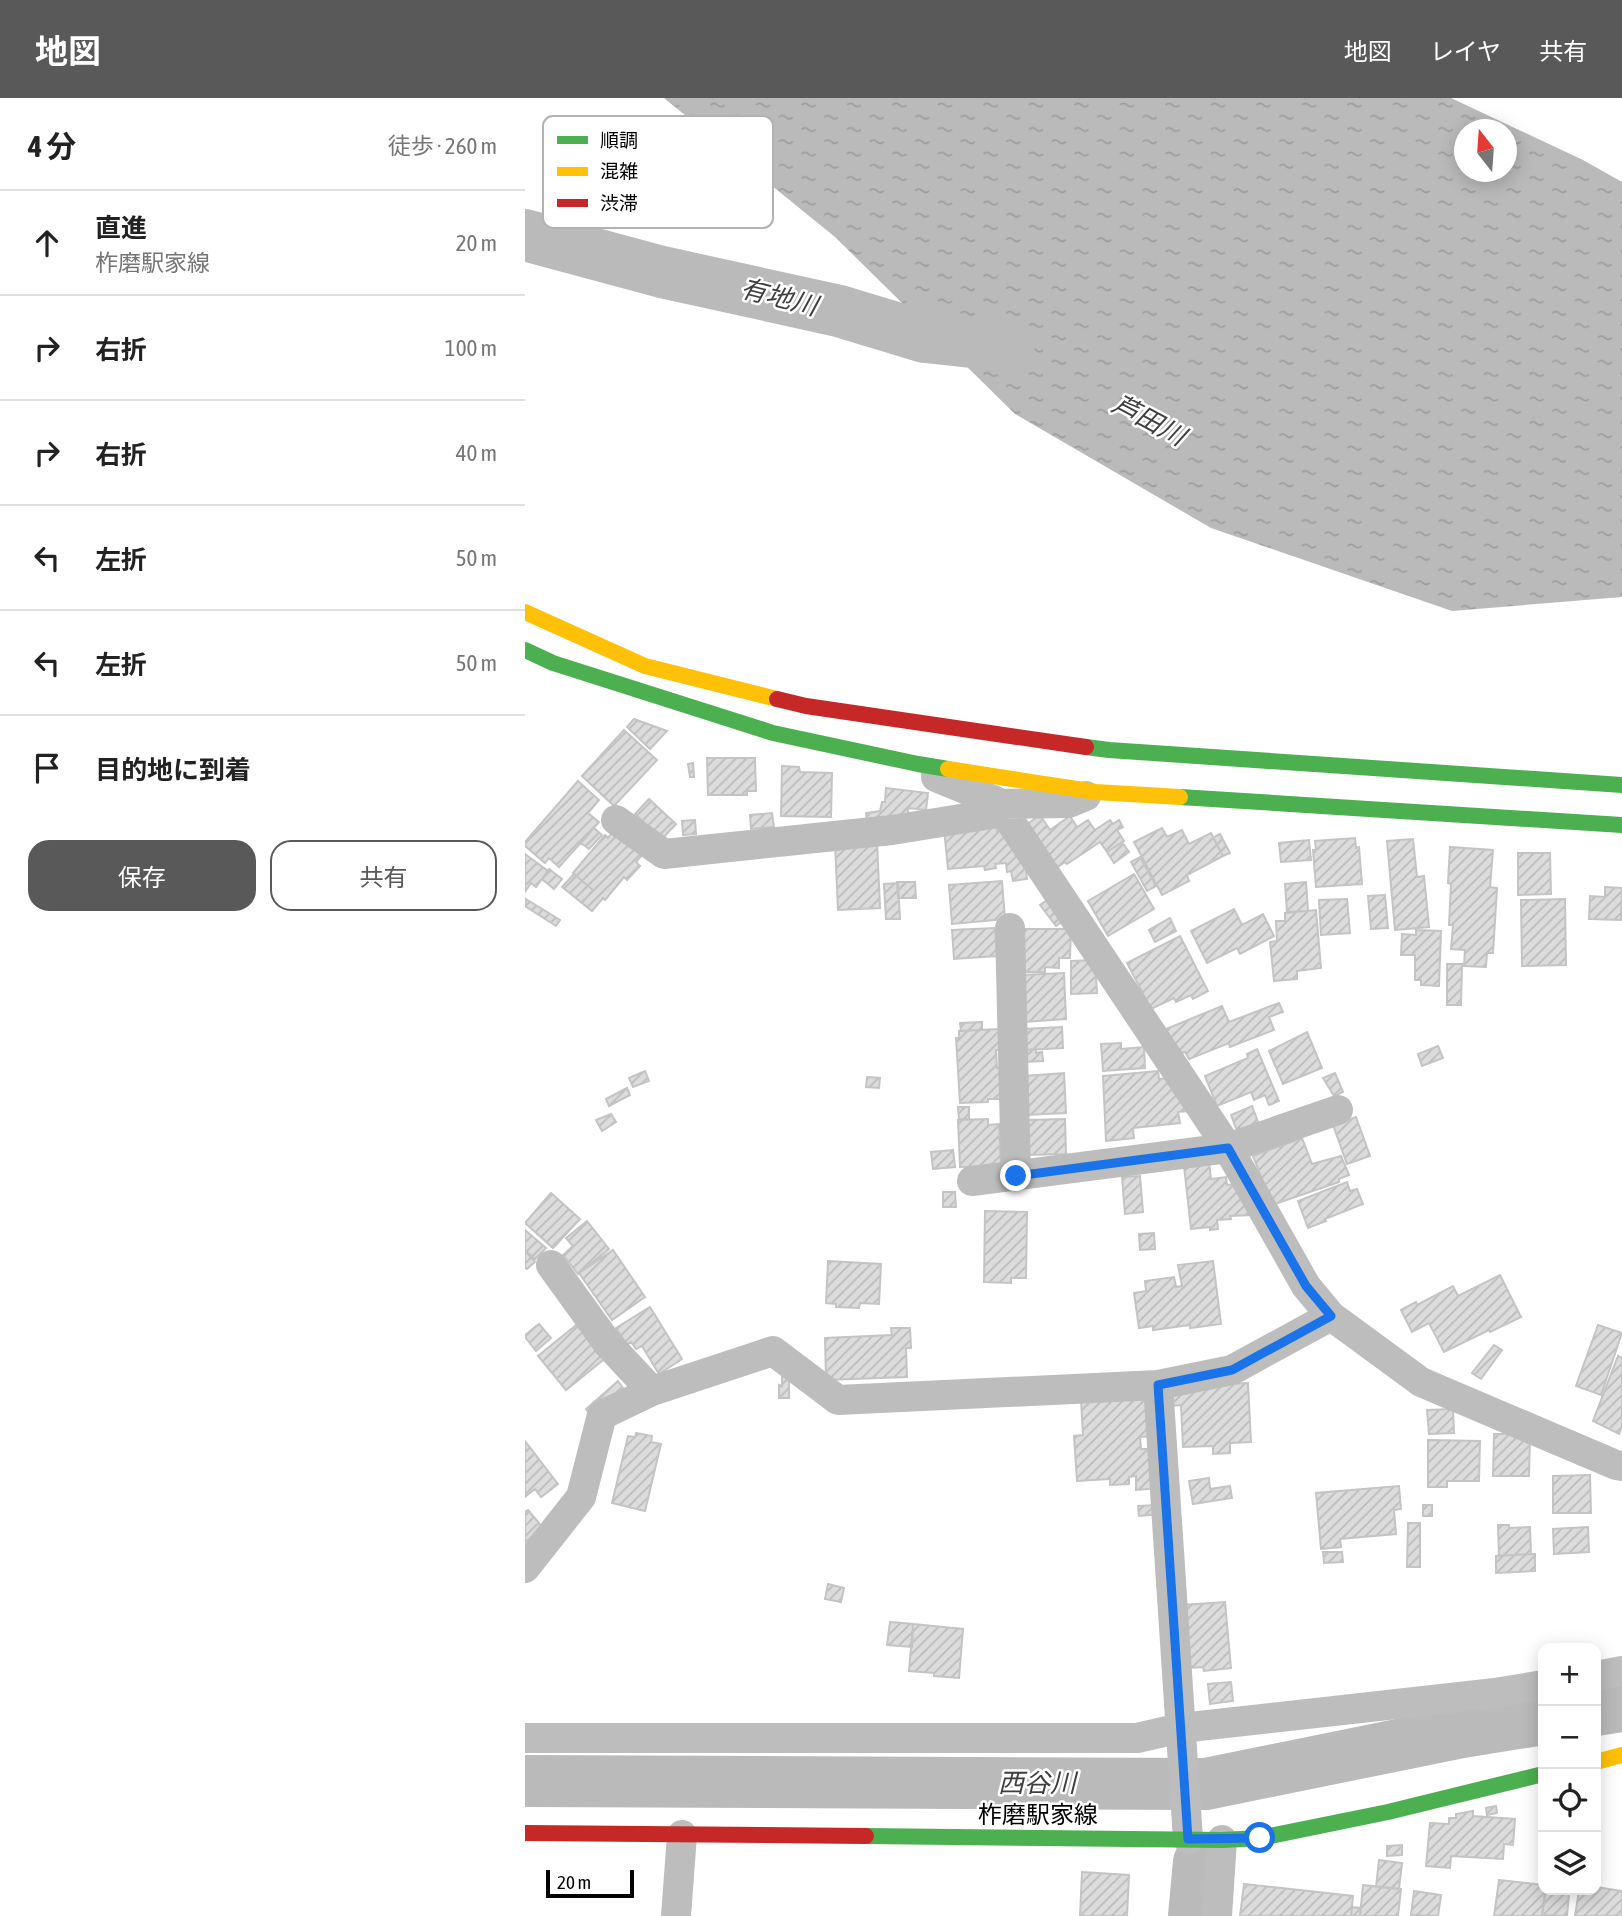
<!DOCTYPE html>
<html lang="ja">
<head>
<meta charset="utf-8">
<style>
  :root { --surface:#fff; --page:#f2f2f2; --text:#222; --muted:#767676; --line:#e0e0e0; --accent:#595959 }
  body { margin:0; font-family:"Asap Condensed","Noto Sans JP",sans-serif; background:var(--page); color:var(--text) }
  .controls { position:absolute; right:21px; bottom:21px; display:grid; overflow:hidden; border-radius:14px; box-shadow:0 4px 18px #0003 }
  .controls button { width:63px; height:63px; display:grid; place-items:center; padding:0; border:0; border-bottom:2px solid var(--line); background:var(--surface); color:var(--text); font:35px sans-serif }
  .compass { position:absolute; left:929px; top:21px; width:63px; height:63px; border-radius:50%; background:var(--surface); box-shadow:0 4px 18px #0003; rotate:343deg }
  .scale { position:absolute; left:21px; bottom:18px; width:88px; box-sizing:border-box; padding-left:7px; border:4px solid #000; border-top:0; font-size:19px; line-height:24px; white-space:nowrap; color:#000; -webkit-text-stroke:5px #fff; paint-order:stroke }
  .stop { position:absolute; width:21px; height:21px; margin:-16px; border:5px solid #1a73e8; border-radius:50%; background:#fff }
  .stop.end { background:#1a73e8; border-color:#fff; box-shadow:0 2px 7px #0008 }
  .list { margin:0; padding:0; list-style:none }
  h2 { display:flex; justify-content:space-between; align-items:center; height:91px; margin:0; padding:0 28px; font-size:30px }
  h2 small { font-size:23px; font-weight:400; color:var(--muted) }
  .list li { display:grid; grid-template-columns:46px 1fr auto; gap:21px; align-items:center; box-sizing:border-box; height:105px; padding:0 28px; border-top:2px solid var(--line) }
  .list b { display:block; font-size:26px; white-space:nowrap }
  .list p { margin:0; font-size:23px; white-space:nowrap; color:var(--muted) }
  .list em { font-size:23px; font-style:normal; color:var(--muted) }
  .actions { display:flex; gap:14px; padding:21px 28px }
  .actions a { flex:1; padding:16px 0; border:2px solid var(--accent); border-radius:21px; text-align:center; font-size:24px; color:var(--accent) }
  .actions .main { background:var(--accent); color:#fff }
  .icon { flex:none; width:38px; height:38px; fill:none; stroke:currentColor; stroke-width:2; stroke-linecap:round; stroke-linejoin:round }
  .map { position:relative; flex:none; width:1097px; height:1818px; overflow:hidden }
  header { display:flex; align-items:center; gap:42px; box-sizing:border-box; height:98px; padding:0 35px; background:var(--accent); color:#fff }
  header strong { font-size:33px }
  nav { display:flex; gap:38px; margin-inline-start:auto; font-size:24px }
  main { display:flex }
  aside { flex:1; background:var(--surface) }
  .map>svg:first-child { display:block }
  .water { fill:url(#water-ripples); fill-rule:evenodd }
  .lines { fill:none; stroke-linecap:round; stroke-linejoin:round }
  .river { stroke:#bababa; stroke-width:52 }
  .building { fill:url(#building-hatch); stroke:#c4c4c4; stroke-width:2 }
  .street { stroke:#bdbdbd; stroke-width:30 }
  .fast { stroke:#4caf50; stroke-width:16 }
  .slow { stroke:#ffc107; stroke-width:16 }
  .jam { stroke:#c62828; stroke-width:16 }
  .route { stroke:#1a73e8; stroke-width:9 }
  .labels { text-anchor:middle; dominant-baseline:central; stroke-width:5; stroke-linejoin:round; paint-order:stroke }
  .street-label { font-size:24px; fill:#000; stroke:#fff }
  .water-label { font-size:26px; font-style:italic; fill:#3e3e3e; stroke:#fff }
  .key { fill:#fff; stroke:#b2b2b2; stroke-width:2 }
  .key-label { font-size:19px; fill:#000 }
</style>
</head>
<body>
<header>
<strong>地図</strong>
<nav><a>地図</a><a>レイヤ</a><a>共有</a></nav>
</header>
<main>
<aside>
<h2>4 分<small>徒歩 · 260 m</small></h2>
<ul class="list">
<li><svg class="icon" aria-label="ahead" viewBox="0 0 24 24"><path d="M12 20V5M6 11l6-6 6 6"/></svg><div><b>直進</b><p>柞磨駅家線</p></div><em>20 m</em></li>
<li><svg class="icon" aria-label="right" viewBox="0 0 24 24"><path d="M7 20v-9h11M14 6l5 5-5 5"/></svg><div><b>右折</b></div><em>100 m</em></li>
<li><svg class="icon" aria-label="right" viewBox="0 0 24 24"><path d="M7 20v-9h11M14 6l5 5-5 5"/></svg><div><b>右折</b></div><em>40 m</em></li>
<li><svg class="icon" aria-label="left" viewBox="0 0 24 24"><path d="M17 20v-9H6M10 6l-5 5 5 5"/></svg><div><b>左折</b></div><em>50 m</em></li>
<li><svg class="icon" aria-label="left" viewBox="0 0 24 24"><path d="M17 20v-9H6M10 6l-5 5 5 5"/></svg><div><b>左折</b></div><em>50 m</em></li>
<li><svg class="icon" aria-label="arrive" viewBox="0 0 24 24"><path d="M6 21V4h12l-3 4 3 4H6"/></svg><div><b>目的地に到着</b></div></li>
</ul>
<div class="actions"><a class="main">保存</a><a>共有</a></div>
</aside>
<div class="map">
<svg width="1097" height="1818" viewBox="0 0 1097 1818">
  <defs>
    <pattern id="water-ripples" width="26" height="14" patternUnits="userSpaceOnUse" patternTransform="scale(1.75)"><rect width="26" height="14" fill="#bababa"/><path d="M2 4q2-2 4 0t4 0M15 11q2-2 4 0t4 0" fill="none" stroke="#9e9e9e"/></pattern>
    <pattern id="building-hatch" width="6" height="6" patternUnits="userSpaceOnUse" patternTransform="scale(1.75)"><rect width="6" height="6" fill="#dcdcdc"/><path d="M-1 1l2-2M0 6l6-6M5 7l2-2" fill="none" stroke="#bbb"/></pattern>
  </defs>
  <rect width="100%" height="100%" fill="#fff"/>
  <path class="water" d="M139 0H926L1058 62 1097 84V499L927 513 686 430 490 316 310 139ZM940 32H982V74H940Z"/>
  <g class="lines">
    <path class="river" d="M0 137 137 174 314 213 400 239 484 248
      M1071 1612 1097 1608
      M0 1683 681 1686 937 1634 1018 1621
      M669 1818 674 1764"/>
  </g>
  <path class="building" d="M109 621 142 633 125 651 102 629Z
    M99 632 132 662 89 708 57 678Z
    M182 660H230L231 693H222V697H183Z
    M168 665 169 679H165L163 666Z
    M257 668 274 669 275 674 307 675 306 719 256 718Z
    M53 683 74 702 63 715 74 724 34 769 24 760 20 765 0 748V744Z
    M361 690 403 695 401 712 383 710V719L342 724 341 715 355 713 357 704H360Z
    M124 701 151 726 137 741 110 716Z
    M247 715 249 729 226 731 225 717Z
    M515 717 525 732 545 718 552 729 563 722 570 732 585 722 588 726 594 722 598 729 592 732 599 743 582 754 575 744 542 766 540 764 530 771 497 730Z
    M170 722 171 736 158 737 157 723Z
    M471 726 472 733H480L501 772 502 781 488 783 486 773 482 774 481 765 470 766 471 770 460 772 459 768 423 771 419 731Z
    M69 730 77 737 64 751 56 745Z
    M637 730 642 739 657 732 664 746 686 735 698 758 662 777 664 783 637 797 609 744Z
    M89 732 118 756 111 764 115 768 102 782 99 779 80 802 78 800 67 813 57 805 68 792 48 775 80 737 83 740Z
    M695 736 705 755 698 758 688 740Z
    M830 740 831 750 834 749 837 786 791 789 788 752H791L790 743Z
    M888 741 892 779 899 778 904 829 870 832 862 743Z
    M784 742 786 762 756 764 754 745Z
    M352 743 355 810 313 812 310 745Z
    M597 744 604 754 589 765 582 754Z
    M925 749 968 752 965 789 972 790 968 855H962L961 869 939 868 940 852 926 851 928 827H924L926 786 923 785Z
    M993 755H1025L1026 796 993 797Z
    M0 756 23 773 11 789 6 785 0 794Z
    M615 759 631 788 622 793 606 764Z
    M24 771 37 781 29 791 17 781Z
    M49 776 68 792 57 805 37 789Z
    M609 776 629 811 583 838 563 803Z
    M477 783 480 821 427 826 424 787Z
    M390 784 391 800H373L372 784Z
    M781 784 783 813 762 814 760 786Z
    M373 785 375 821H361L359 786Z
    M1080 789 1097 790 1096 822 1064 821 1065 798 1080 799Z
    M860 797 863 830 846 831 843 798Z
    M525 800 541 821 531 828 515 807Z
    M1 801 35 822 31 828 0 808Z
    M822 801 825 835 796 837 794 802Z
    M1040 801 1041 867 997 868 996 802Z
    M709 811 717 827 738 816 749 838 715 856 712 850 682 865 666 833Z
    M791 812 796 870 772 873V881L749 883 745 844 752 843 751 823H760V815Z
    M645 820 651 833 630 844 624 832Z
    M470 830 472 858 429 861 427 832Z
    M496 831H546L545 860H534V870L520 869V874H496Z
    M891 832 916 833 914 888 896 887V882H890V857H876L877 836 891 837Z
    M655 838 683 893 668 901 666 897 651 904 649 900 626 911 602 865Z
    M570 862 572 895 546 896V863Z
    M922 866H937L936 907H922Z
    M539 875 541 921 499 924 497 877Z
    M754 905 758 914 744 919 749 932 705 949 704 945 664 961 660 954 651 957 641 931 697 908 704 924Z
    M457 924V932L436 933 435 925Z
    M537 929 538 950 499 952 498 931Z
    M474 931 475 952H471L472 970H475L476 1001H463V1004L435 1005 431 940H434V933Z
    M782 934 797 970 758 986 744 953Z
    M596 945V951L619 949 620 970 578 973 576 946Z
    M913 948 918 960 897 968 893 956Z
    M511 951V955L517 954 518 963 499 964V952Z
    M732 951 754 1003 744 1007 740 997 729 1002 726 994 692 1008 680 978 723 960 722 956Z
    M120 973 124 983 108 989 104 980Z
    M633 973 634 981 646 980 666 1013 653 1014 655 1025 608 1030 609 1040 581 1043 578 978Z
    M539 975 541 1015 501 1017 499 978Z
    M810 975 818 994 809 998 798 980Z
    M342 979 355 980 354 990 341 989Z
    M102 990 105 997 84 1008 81 1001Z
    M727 1008 735 1029 714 1038 706 1017Z
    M433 1009H444V1021H434Z
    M86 1016 91 1024 77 1033 71 1022Z
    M831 1019 845 1058 822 1066 808 1027Z
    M463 1021V1027L474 1026 476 1068 435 1069 433 1022Z
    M540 1021 541 1056 502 1057 501 1022Z
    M777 1040 787 1066 816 1058 824 1077 814 1081V1084L747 1107 728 1058Z
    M428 1052 430 1069 408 1071 406 1054Z
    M684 1063 686 1081 701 1079 702 1087 711 1086 725 1117 705 1118 706 1121 692 1122 693 1131 685 1132V1129L666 1131 659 1068Z
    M615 1078 618 1114 600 1116 597 1079Z
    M822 1084 825 1093 832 1091 838 1106 800 1121 801 1123 783 1130 773 1103Z
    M418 1094H430L431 1109H418Z
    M26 1095 55 1121 28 1150 0 1125Z
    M460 1113 502 1114 501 1180H486V1185L459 1184Z
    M62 1123 84 1151 53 1176 38 1157 48 1148 41 1140Z
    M0 1132 21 1150 10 1161 0 1152Z
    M629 1135 630 1151 615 1152 614 1136Z
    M88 1152 120 1199 87 1222 54 1175Z
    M0 1153 10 1164 2 1171 0 1169Z
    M303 1163 356 1166 354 1206 335 1205 334 1210 311 1209V1206L301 1205Z
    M688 1163 696 1226 665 1230V1227L628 1232V1228L614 1230 609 1195 621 1193 620 1183 649 1179 651 1189 657 1188 653 1167Z
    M975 1177 996 1219 965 1234 964 1232 919 1254 904 1225 887 1234 876 1212 891 1204 892 1207 928 1188 933 1198Z
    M125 1209 157 1261 134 1276 117 1248 111 1251 106 1244 102 1247 91 1230Z
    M55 1224 83 1258 41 1292 13 1258Z
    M14 1226 26 1240 11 1253 0 1239V1237Z
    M1073 1227 1097 1235 1076 1297 1051 1288Z
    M366 1230H385L386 1250H381L382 1279 301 1282 300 1240 367 1237Z
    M969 1247 977 1252 956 1281 947 1275Z
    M1093 1258 1097 1260V1329L1094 1336 1068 1323Z
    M257 1277H264V1300H254V1287L257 1288Z
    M93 1283 98 1290 66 1317 61 1311Z
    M723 1285 726 1344 705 1345V1355L688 1356V1348L658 1349 656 1307 645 1308 644 1289Z
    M627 1297 630 1338 615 1339 616 1351H625L635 1390 611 1392V1378L604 1379V1386L585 1387V1381L552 1383 549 1338 558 1337 556 1302Z
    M928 1311 929 1335 904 1336 902 1312Z
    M111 1335 127 1338 126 1344 136 1346 120 1413 87 1405 103 1338 110 1339Z
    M969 1336H992L1005 1340 1004 1378H968Z
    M903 1342 955 1343 954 1383H922V1389H903Z
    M0 1343 33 1386 16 1399 10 1391 0 1399Z
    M1065 1377 1066 1415H1028V1378Z
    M684 1380 685 1391 705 1388 707 1400 668 1406 664 1383Z
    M874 1388 876 1411 869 1412 871 1436 815 1441 816 1449 796 1451 791 1395Z
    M634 1407 635 1416 614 1418 613 1408Z
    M898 1407H907V1418H898Z
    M3 1412 18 1430 0 1444V1414Z
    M883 1425H895V1469H882Z
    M973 1427H984V1430L1005 1429 1006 1456 974 1458Z
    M1063 1429 1064 1454 1029 1456 1028 1431Z
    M798 1454H817L818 1464 799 1465Z
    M1006 1456H1010V1473L971 1475V1458Z
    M303 1486 319 1490 316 1504 300 1501Z
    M700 1504 706 1570 679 1573 678 1569 663 1570 657 1507Z
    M365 1524 388 1526 387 1549 362 1547Z
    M388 1526 438 1531 434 1580 409 1578V1575L384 1573Z
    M706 1584 708 1603 685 1606 683 1586Z
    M971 1708 972 1715 962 1717 961 1710Z
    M948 1713V1718L990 1721 988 1747 979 1746 978 1761 926 1758 925 1770 901 1768 905 1725 924 1726V1720H931V1716Z
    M877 1747V1757L862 1758V1748Z
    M854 1762 877 1765 874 1791 851 1789Z
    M557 1774 604 1777 602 1818H555Z
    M974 1782 1018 1787V1792H1021L1017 1818H969Z
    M719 1786 828 1798 826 1818H715Z
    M838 1787 876 1791 873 1818H835Z
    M1071 1789 1097 1793V1818H1050L1054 1792H1071Z
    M889 1793 916 1797 913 1818 886 1817Z
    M1020 1793 1044 1796 1042 1818 1017 1817Z
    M827 1809 836 1810 835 1818H826Z"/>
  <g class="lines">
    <path class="street" d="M411 679 477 706 544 705 561 698
      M477 706 479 714 703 1050 781 1188 806 1218 896 1284 1091 1367 1097 1368
      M91 722 139 756 367 732 479 714
      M485 830 491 1078
      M447 1083 703 1050 813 1012
      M26 1167 83 1246 127 1293
      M633 1287 663 1741
      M0 1470 56 1399 77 1317 127 1293 248 1253 313 1302 633 1287 707 1272 806 1218
      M1071 1578 1097 1573
      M0 1640H612L656 1630 970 1595 1018 1587
      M151 1818 157 1737
      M692 1818 697 1742"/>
    <path class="fast" d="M0 552 28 565 248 635 393 666 423 671
      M561 649 584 652 1097 687
      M655 699 1097 727
      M341 1738 697 1742 735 1740 863 1714 1018 1676"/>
    <path class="slow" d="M0 514 120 568 252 601
      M423 671 571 694 655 699
      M1071 1664 1097 1657"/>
    <path class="jam" d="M252 601 281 608 561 649
      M0 1735 341 1738"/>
  </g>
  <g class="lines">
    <path class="route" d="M491 1078 703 1050 781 1188 806 1218 707 1272 633 1287 663 1741 735 1740"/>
  </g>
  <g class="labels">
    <g class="street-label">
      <text x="513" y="1716">柞磨駅家線</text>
    </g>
    <g class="water-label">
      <text transform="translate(254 199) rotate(14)">有地川</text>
      <text transform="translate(624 322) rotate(28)">芦田川</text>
      <text x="512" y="1685">西谷川</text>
    </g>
  </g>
  <rect x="18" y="18" width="230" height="112" rx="10" class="key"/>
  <rect x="32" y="38" width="31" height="8" fill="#4caf50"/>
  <rect x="32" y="69" width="31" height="9" fill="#ffc107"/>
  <rect x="32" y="101" width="31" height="8" fill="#c62828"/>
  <g class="key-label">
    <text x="75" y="49">順調</text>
    <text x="75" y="80">混雑</text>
    <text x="75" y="112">渋滞</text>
  </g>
</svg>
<div class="controls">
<button>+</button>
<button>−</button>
<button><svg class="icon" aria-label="locate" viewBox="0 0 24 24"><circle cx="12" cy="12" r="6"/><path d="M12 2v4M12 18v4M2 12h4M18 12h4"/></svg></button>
<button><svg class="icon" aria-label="layers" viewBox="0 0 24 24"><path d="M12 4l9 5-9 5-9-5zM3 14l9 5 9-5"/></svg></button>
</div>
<svg class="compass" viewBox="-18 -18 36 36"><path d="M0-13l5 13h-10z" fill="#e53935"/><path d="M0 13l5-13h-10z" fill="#767676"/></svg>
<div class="scale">20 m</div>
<div class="stop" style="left:735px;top:1740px"></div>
<div class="stop end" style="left:491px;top:1078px"></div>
</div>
</main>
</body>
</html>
